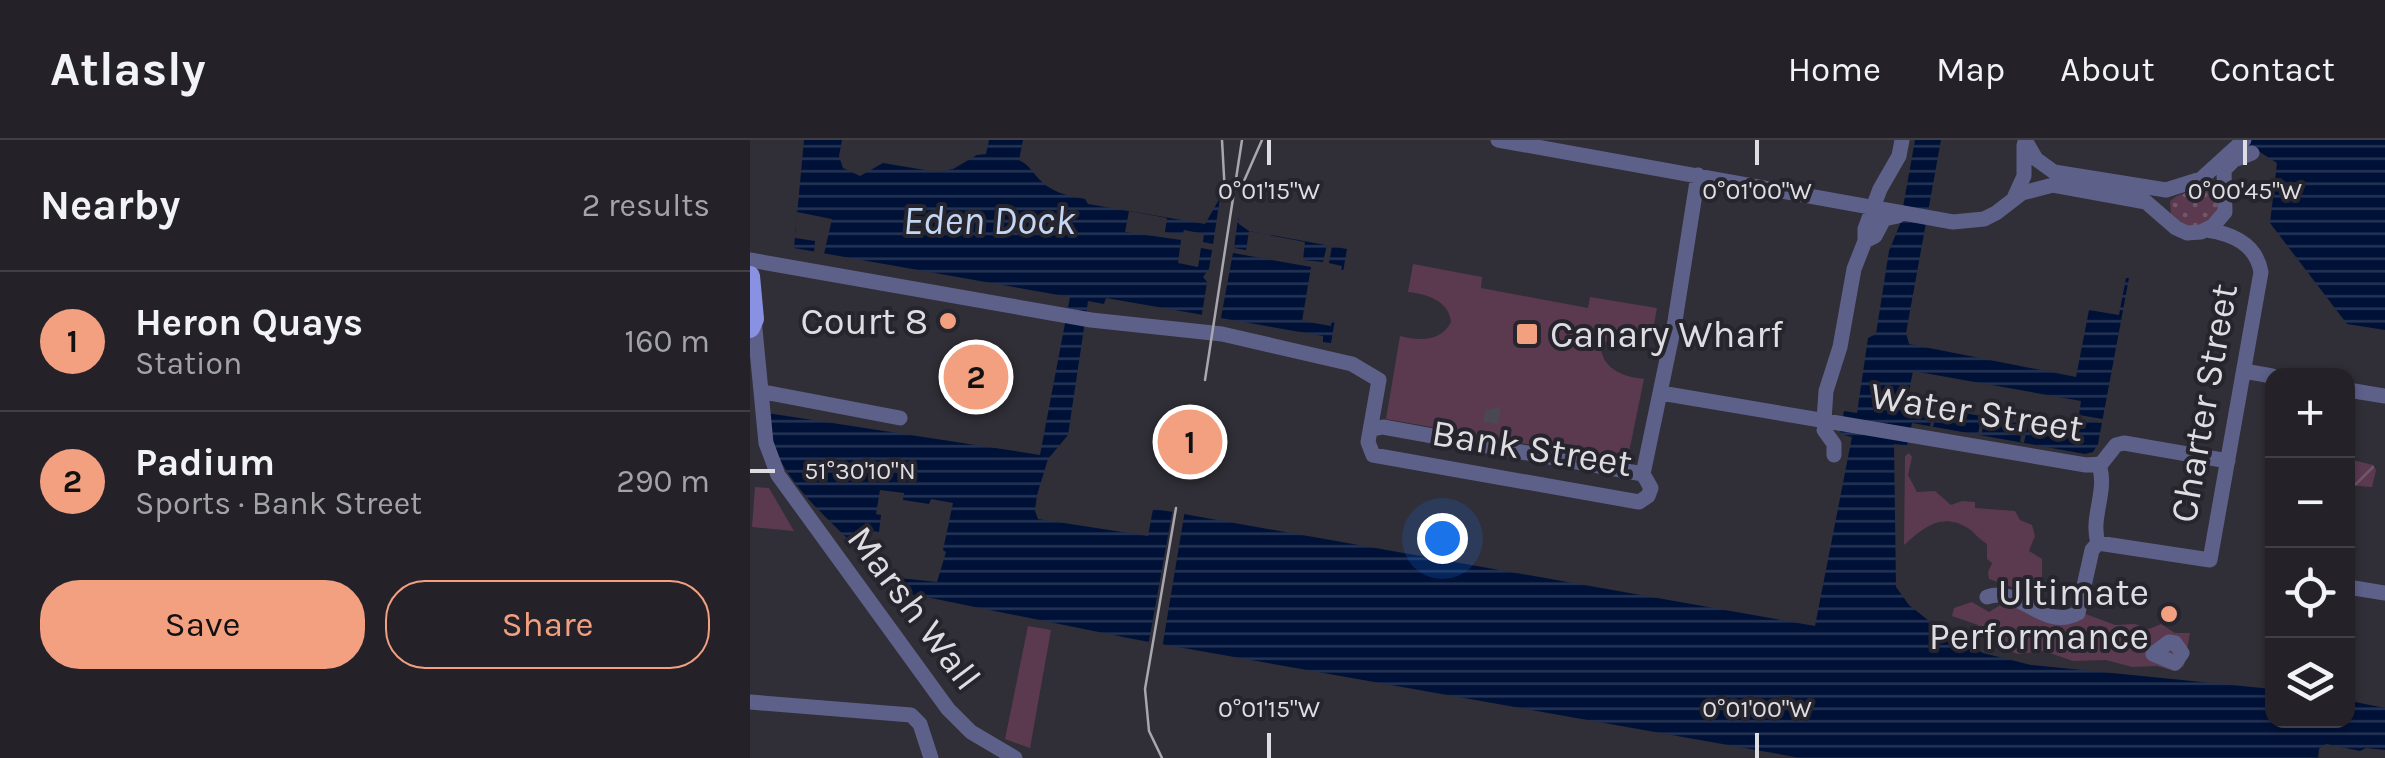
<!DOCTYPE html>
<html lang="en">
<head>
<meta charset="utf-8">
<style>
  :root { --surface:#242228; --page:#2c2a30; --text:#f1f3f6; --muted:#a3a4a8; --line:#413f45; --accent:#f3a081 }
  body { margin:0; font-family:Karla,sans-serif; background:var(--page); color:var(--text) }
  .controls { position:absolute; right:30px; bottom:30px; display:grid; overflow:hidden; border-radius:20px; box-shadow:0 2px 8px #0004 }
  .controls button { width:90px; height:90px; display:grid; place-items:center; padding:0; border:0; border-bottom:2px solid var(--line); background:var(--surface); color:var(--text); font:50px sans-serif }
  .you { position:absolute; left:692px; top:398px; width:35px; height:35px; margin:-25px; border:8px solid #fff; border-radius:50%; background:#1a73e8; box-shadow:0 0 0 15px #1a73e833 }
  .badge { display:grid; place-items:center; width:65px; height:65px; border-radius:50%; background:var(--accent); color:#111; font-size:32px; font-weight:700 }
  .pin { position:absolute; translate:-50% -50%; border:5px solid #fff; box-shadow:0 2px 10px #0006 }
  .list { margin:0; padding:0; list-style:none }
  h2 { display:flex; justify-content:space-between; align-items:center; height:130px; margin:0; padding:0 40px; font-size:42px }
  h2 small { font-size:32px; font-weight:400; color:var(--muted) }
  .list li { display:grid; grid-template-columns:65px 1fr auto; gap:30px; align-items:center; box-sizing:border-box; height:140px; padding:0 40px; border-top:2px solid var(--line) }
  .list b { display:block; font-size:38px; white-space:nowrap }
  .list p { margin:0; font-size:32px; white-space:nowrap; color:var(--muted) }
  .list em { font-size:32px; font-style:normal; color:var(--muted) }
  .actions { display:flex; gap:20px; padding:30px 40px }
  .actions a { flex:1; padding:22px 0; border:2px solid var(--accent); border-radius:40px; text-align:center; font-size:35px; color:var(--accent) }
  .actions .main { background:var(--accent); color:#111 }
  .icon { flex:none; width:55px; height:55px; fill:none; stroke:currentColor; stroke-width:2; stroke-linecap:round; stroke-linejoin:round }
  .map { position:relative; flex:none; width:1635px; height:618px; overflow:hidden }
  header { display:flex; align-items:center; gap:60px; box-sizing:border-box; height:140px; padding:0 50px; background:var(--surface); border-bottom:2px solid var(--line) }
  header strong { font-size:48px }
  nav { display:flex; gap:55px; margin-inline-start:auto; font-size:35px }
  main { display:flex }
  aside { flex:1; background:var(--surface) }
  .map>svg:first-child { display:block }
  .grass { fill:url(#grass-dots) }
  .park { fill:#5b3a50 }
  .garden { fill:url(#garden-furrows) }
  .water { fill:url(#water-rules) }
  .pier { fill:#302e36 }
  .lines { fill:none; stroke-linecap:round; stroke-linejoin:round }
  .minor-tunnel { stroke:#4a4850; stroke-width:15; stroke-dasharray:15 8; stroke-linecap:butt }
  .minor { stroke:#5d618a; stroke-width:15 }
  .major { stroke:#8991e3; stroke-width:20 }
  .tram { stroke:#a8a7ad; stroke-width:2.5 }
  .ticks { fill:none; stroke:#dedde2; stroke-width:4 }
  .poi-dot { fill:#f3a081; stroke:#26242c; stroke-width:4 }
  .labels { text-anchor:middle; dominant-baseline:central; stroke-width:8; stroke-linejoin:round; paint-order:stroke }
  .poi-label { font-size:38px; fill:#dedde2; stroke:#26242c; text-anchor:end }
  .street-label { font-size:38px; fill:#dedde2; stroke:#26242c }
  .water-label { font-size:40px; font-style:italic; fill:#c3d6f3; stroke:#26242c }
  .ticks-label { font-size:25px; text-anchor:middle; fill:#dedde2; stroke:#26242c; stroke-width:8; stroke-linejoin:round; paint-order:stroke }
</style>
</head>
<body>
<header>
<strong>Atlasly</strong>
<nav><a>Home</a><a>Map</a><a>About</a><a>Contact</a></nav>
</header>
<main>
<aside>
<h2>Nearby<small>2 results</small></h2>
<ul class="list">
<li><span class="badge">1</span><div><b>Heron Quays</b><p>Station</p></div><em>160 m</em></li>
<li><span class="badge">2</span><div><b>Padium</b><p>Sports · Bank Street</p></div><em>290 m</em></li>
</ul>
<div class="actions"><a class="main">Save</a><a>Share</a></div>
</aside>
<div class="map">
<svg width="1635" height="618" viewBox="0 0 1635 618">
  <defs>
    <pattern id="grass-dots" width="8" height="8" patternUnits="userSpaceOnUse" patternTransform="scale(2.5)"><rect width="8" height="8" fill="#5b3a50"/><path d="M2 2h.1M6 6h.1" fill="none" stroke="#725669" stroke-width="1.8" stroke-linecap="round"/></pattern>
    <pattern id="garden-furrows" width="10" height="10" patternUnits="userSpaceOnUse" patternTransform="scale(2.5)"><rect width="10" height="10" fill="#5b3a50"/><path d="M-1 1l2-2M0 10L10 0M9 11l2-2" fill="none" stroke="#725669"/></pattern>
    <pattern id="water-rules" width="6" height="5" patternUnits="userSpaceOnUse" patternTransform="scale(2.5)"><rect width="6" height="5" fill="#001138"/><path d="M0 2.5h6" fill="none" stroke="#253354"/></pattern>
  </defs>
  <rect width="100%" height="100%" fill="#302e36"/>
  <path class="grass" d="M1453 47 1465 54 1468 68 1457 85 1435 87 1421 76 1420 61 1427 56Z"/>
  <path class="park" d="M663 124 732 137 731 148 838 168 840 157 907 168 902 195C883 190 861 189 851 209 854 230 875 237 894 239L877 322 636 279 650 196C669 201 691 202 701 182 699 161 677 154 658 152Z
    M1159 313 1162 317 1158 335 1167 352 1185 351 1201 365 1212 361 1225 362V368L1265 371 1270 380 1282 385 1285 396 1279 411 1292 419V448L1279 453 1239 439 1238 432 1242 423 1237 419V404C1230 400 1225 393 1218 388 1191 371 1172 389 1154 405L1155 316Z
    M5 347 19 348 44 391 2 387Z
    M1222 462 1239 472 1255 462 1333 473 1365 485 1385 484 1399 489 1411 484 1425 493H1440L1434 526 1424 531 1407 526 1382 527 1356 520 1323 521 1294 511 1267 514 1250 505 1228 485 1202 476 1204 468Z
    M278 486 301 490 280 608 255 599Z"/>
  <path class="garden" d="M1598 319 1623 325 1626 330 1622 347 1598 345Z"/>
  <path class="water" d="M54 0H92L89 16 93 28 110 36 133 23 187 32 203 29 227 15 236 14 239 0H273L269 20C279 25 281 30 288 38 300 52 318 56 335 59L338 64 455 84 471 56 486 59 489 84 499 91 597 109 581 203 573 202V196L356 158 354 164 338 161 318 295 298 319 287 355 285 371 288 379 398 396 403 369 417 371 1065 486 1102 297 1090 294 1094 271 1107 273 1118 198 1126 194 1139 111 1150 84 1165 0H1191L1156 193 1159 204 1326 237 1339 170 1369 175 1376 138H1379L1348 304 1343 312 1335 314 1162 283 1157 306 1144 304 1146 447 1159 465 1193 492 1233 513 1281 525 1522 549V580H1598L1600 561 1635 568V610L1616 608 1610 611 1576 604 1569 609 1568 618H1051L383 499 171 456 162 459 147 448 149 438 187 442 196 412 193 410 203 363 181 359 179 364 153 360 154 353 130 350 126 374 131 375 129 392 117 390 113 414C84 384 49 356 29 318 25 311 19 283 17 273L290 315 320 157 44 108Z
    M1491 0H1635V190L1597 184 1520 83 1527 23Z"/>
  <path class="pier" d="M471 51 491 58 484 108 496 110 499 91 555 102 553 120 573 122 577 105 582 106 579 123 592 126 591 132 598 134 590 181 582 180 581 186 552 181 561 127 483 113 470 183 451 180 457 142 453 137 459 129 462 110 451 108 448 127 428 123 431 100 375 92 379 71 417 78 415 92 432 95 434 90 454 94 453 102 463 104Z
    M47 72 82 79 74 114 64 112 65 101 45 98Z
    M1163 231 1331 261 1329 275 1353 279 1352 283 1329 279 1326 292 1278 283 1274 303 1270 302 1273 283 1257 280 1258 268 1238 264 1231 296 1228 295 1231 276 1187 268 1183 287 1180 286 1183 267 1157 262Z
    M423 368 435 370 412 509 398 506Z"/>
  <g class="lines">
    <path class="minor-tunnel" d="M737 306 743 270 741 264"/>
    <path class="minor" d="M748 0 1203 82 1234 79 1246 73 1272 53 1303 45 1396 62 1426 88 1437 93 1451 92 1463 86 1475 72 1474 30 1484 20 1502 13
      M1275 0 1286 19 1304 32 1416 50 1451 39 1494 0
      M1264 58 1274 36V5
      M1115 101 1125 96 1134 79 1148 76
      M0 120 341 180 472 194 602 224 629 240 618 302 623 315 889 362 898 356 901 348 893 334 633 287 623 289
      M4 179 16 303 28 335 198 569 221 592 265 618
      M1494 231 1522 236
      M1598 250 1635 256
      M19 253 150 278
      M911 253 1336 325 1351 324 1366 305 1374 303 1478 321
      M1074 280 1076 251 1090 207 1104 129 1115 101V89L1130 49 1149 16 1152 0
      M1074 290 1084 304V315
      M893 334 925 181 948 35
      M1348 403 1460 420 1511 132C1506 104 1483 94 1457 90
      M1598 447 1635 453
      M1237 457C1270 445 1293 492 1328 473L1342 410 1348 403C1340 377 1358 351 1349 325
      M1419 502 1425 503 1432 513 1425 523 1403 514Z
      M0 562 161 575 170 584 181 618"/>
    <path class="major" d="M0 136 4 179 0 188"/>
    <path class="tram" d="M472 0 475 54
      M494 41 512 0
      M455 240 492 0
      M412 618 399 591 395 549 426 368"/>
  </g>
  <path class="ticks" d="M519 0V25M1007 0V25M1495 0V25M0 331H25M519 593V618M1007 593V618"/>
  <g class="poi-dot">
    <circle cx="198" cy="181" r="10"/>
    <rect x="765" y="182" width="24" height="24" rx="5"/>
    <circle cx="1419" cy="474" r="10"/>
  </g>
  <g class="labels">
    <g class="poi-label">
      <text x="178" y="181">Court 8</text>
      <text x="800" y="194" text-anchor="start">Canary Wharf</text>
      <text x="1399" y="452">Ultimate<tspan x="1399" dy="44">Performance</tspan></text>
    </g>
    <g class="street-label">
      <text transform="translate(1454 263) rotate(-80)">Charter Street</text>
      <text transform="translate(1227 272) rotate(9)">Water Street</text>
      <text transform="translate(782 308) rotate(9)">Bank Street</text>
      <text transform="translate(164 468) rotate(53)">Marsh Wall</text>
    </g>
    <g class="water-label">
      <text x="239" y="80">Eden Dock</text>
    </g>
  </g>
  <g class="ticks-label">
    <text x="519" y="59">0°01'15"W</text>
    <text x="1007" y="59">0°01'00"W</text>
    <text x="1495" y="59">0°00'45"W</text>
    <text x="110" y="339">51°30'10"N</text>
    <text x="519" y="577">0°01'15"W</text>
    <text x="1007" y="577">0°01'00"W</text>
  </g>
</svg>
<div class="controls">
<button>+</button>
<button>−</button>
<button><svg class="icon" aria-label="locate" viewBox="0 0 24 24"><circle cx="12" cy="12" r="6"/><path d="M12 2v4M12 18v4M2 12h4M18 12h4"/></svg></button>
<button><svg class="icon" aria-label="layers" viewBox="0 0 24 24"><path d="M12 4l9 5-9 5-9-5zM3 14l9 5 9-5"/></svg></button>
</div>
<div class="you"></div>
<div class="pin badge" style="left:440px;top:302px">1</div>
<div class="pin badge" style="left:226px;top:237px">2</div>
</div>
</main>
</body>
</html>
